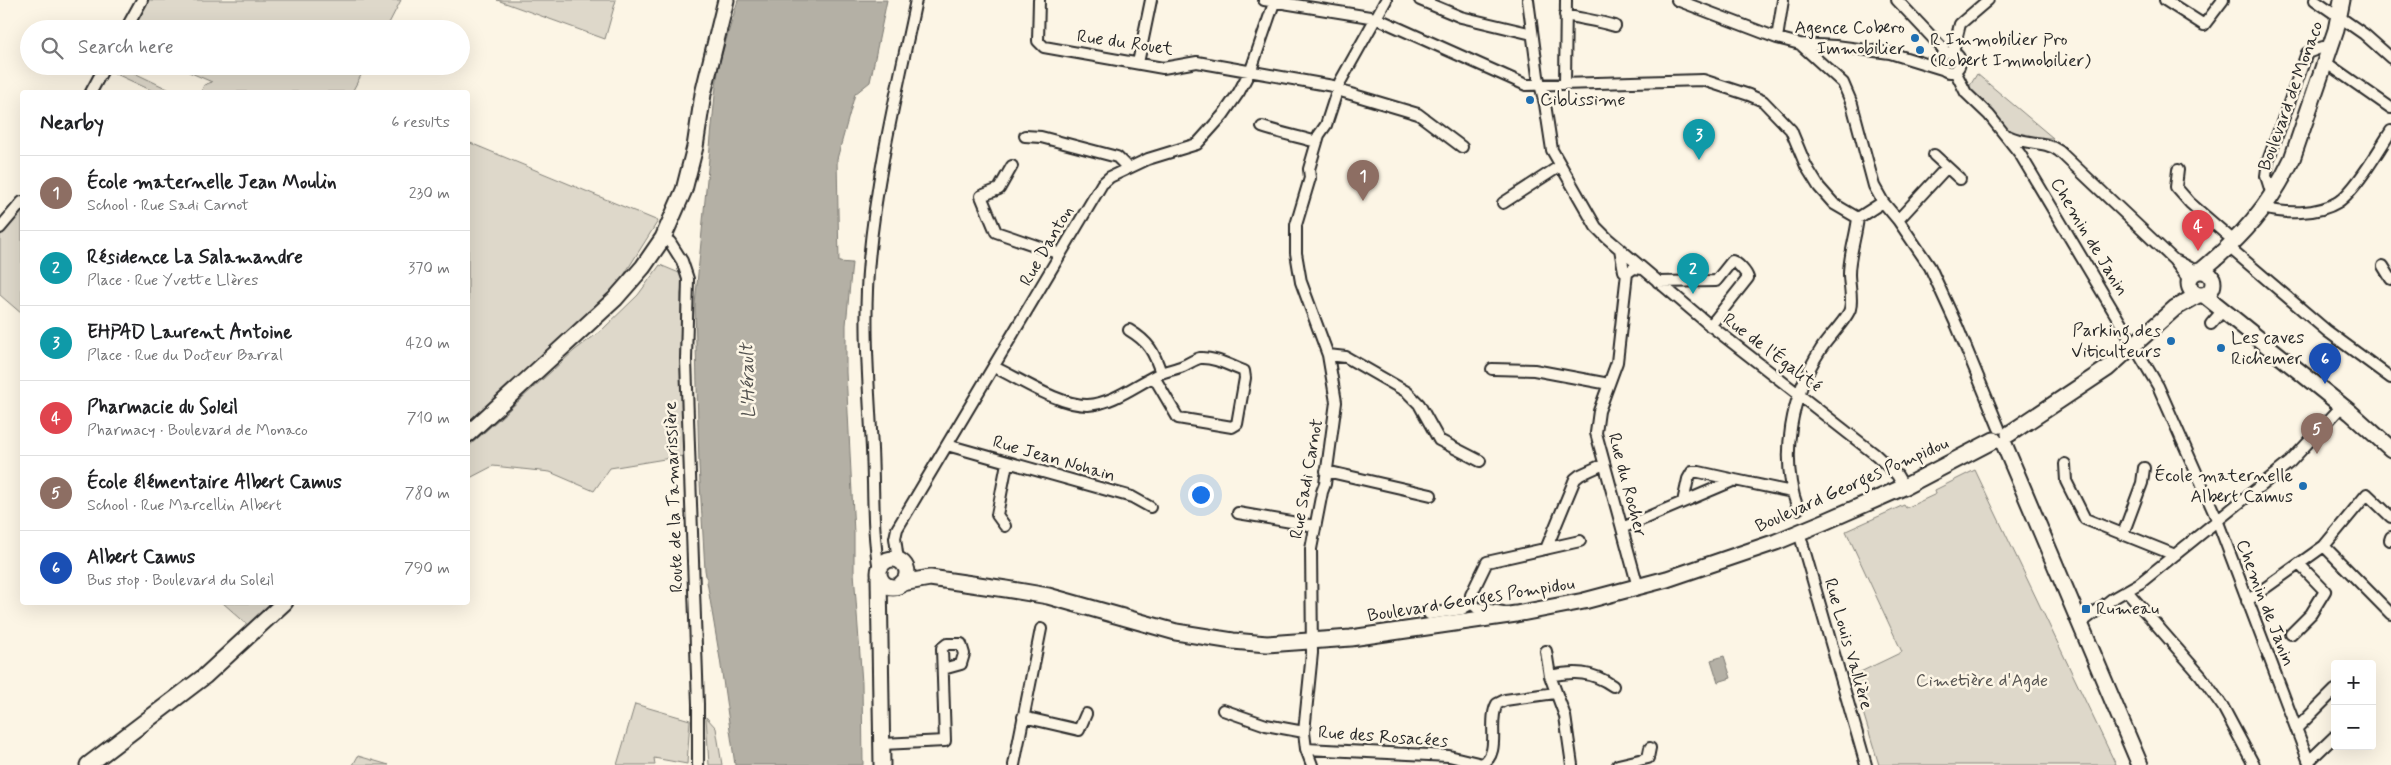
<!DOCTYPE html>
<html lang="en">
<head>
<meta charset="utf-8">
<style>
  :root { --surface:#fff; --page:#f6f6f6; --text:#202124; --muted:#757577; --line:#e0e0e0; --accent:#ea580c }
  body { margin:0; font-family:Mynerve,sans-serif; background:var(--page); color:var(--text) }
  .controls { position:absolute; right:15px; bottom:15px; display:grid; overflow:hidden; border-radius:5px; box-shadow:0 5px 20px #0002 }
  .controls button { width:45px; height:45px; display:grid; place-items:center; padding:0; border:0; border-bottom:1px solid var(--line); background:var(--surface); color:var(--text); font:25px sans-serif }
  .you { position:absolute; left:1200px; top:494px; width:18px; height:18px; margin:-12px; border:4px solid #fff; border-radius:50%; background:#1a73e8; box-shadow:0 0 0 8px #1a73e833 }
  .badge { display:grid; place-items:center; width:32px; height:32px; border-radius:50%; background:var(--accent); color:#fff; font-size:16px; font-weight:700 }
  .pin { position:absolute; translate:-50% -41px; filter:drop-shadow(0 1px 2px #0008) }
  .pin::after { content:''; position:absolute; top:26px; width:18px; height:15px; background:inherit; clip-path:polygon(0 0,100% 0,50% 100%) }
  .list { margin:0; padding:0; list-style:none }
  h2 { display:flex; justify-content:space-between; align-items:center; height:65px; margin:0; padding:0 20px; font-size:21px }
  h2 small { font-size:16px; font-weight:400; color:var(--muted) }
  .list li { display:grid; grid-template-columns:32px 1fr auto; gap:15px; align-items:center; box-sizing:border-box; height:75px; padding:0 20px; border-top:1px solid var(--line) }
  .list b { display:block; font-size:19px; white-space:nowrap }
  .list p { margin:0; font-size:16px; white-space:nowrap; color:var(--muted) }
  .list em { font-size:16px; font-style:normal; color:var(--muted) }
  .icon { flex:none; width:28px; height:28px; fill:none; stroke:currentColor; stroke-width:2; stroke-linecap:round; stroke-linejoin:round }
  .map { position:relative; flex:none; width:2391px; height:765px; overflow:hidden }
  .search { position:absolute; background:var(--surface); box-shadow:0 5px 20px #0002; left:20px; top:20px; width:450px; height:55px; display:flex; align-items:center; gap:12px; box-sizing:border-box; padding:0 18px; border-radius:28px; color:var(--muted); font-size:19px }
  .panel { position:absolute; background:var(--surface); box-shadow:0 5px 20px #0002; left:20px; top:90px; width:450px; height:515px; border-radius:5px }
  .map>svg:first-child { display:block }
  .green { fill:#ded8ca; stroke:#84827a }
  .water { fill:#b4b0a5; stroke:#7d7b74 }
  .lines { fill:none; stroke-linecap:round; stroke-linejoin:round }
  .street-casing { stroke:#2b2b2b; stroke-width:14 }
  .secondary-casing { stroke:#2b2b2b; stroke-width:19 }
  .street { stroke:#fcf5e5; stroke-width:10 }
  .secondary { stroke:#fcf5e5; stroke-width:15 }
  .poi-dot { fill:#1f6fb2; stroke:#fcf5e5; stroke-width:2 }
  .labels { text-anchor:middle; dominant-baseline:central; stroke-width:5; stroke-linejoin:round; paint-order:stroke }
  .poi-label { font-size:18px; fill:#2b2b2b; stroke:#fcf5e5; text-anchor:start }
  .street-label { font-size:18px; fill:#2b2b2b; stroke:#fcf5e5 }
  .park-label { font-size:18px; fill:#585653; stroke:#fcf5e5 }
  .water-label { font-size:19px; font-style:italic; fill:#545350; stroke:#fcf5e5 }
</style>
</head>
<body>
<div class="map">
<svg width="2391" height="765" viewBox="0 0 2391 765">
  <rect width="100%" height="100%" fill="#fcf5e5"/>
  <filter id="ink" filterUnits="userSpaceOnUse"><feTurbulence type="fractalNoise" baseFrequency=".02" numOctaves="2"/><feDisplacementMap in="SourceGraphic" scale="10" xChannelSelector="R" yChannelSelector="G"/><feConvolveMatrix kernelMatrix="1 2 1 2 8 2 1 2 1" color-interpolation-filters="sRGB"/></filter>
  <g filter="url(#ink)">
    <path class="green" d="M146 0H401L386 29H131Z
      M497 0H616L605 39Z
      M175 66H366L352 92H201L204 85 212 82Z
      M122 67 174 92H155L114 73Z
      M1977 74 2053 138 2016 137 1968 89Z
      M468 142 658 221 617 286 468 427Z
      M22 209V314L0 295V236Z
      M660 265 684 275 681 294 683 456 610 468 594 491 550 472 493 466 468 479V447L575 350 602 330 638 295Z
      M1975 470 2116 765H1879L1852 676 1902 652 1846 531 1904 505 1906 508 1936 494 1935 490Z
      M223 603H274L249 626Z
      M635 704 690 720 687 764 654 758 655 765H617Z
      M706 717 716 728 722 765H709Z
      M358 756 389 765H353Z"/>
    <path class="water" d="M738 0H887L870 82 855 94 837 159 839 262 852 263 846 325V372L854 533V572L862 683 863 765H735L720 659 705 570 699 465 695 305 715 95 719 64Z
      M1724 656 1731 678 1718 682 1711 660Z"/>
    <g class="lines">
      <defs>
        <path id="street" d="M1039 0 1038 41 1044 47 1163 68 1197 62 1333 86 1344 92 1418 114 1462 147
          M1264 0 1376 18 1526 85 1703 80 1749 95 1763 101 1791 130 1806 166 1819 187 1834 204 1858 218
          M1420 0 1461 17 1532 34
          M1528 0 1538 76 1545 104 1552 150 1596 227 1607 238 1706 322 1876 455 1897 475 1904 487
          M1677 0 1777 38 1800 44 1836 46 1890 53 1942 69
          M1897 0 1946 52
          M2165 0 2204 25 2223 0
          M2315 0 2364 34 2391 58
          M1565 15C1582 19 1599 21 1615 26
          M126 29 142 0
          M1777 38 1783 0
          M1800 44 1843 83 1852 104 1874 186 1883 202 1898 220 1930 267 1957 326 1999 428
          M1940 62a10 10 0 1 1 20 0a10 10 0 1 1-20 0Z
          M1953 52 1960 24 1988 0
          M2325 62 2391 108
          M1138 63 1151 0
          M1955 71 1966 93 1989 115 2020 154 2158 386 2216 517 2310 765
          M1565 83 1566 0
          M91 92 105 66
          M1262 127C1280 133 1299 137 1317 142
          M1025 136 1041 137 1117 157 1128 168
          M2008 136C2026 145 2044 140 2059 151L2174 260 2189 280
          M1934 155 1960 179
          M1012 166 999 189 981 196 996 232 1060 254
          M2178 170 2176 187 2190 203 2235 242
          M2272 195 2266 176 2268 161 2307 53 2323 47H2330
          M1503 203 1560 166
          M2263 208C2285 214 2317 215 2338 202 2355 191 2379 150 2391 131
          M1858 218 1883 202
          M1898 220 1947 167
          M0 228 22 202
          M663 238 670 242 682 261 688 279 686 360 698 704V765
          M2230 248 2327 331 2391 378
          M1620 249 1624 271 1627 273
          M2177 261 2196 271
          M2383 266 2391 279
          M1658 282 1716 281 1732 261C1738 263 1746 272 1748 278L1710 326
          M2211 324 2224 309
          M1129 330C1149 342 1154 352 1161 373
          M1328 355 1346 357 1407 392 1419 404 1439 440 1480 461
          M994 367C1020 379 1060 406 1088 405 1115 403 1138 383 1161 373 1169 370 1176 369 1183 366 1188 364 1195 359 1200 358 1215 357 1230 366 1244 371L1245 378 1237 424 1232 427 1178 418 1154 377
          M1492 369 1534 370 1609 384
          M947 445 1132 497 1150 507
          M2065 464 2066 481 2085 519 2175 555
          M1326 471 1431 495
          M1683 502 1688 479 1692 472H1699L1735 480
          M1798 509C1779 457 1791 395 1821 349 1827 339 1848 318 1850 309 1853 299 1849 285 1849 274 1849 256 1856 236 1858 218
          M1238 513 1315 526
          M1005 526 997 515 1007 463
          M1622 528 1735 480 1792 492
          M1799 532 1866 765
          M2123 534 2142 483 2144 468
          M2390 540 2391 537
          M2324 546 2391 614
          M1546 549 1575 479 1580 475 1604 464
          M898 560 895 538 897 529 1102 184 1110 177 1148 159 1197 144 1223 115 1239 92 1252 67 1275 0
          M879 570C872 530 874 490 872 449 869 387 863 323 869 260 877 172 898 86 916 0
          M1638 587 1596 433 1599 411 1617 362 1627 273 1634 268 1643 269
          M2127 591 2201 676 2223 707 2254 765
          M2247 601 2324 546 2367 494 2391 517
          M1472 603 1477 608 1503 612
          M1429 614 1462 609 1472 603 1471 595 1487 562 1580 541
          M2081 623 2112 599 2140 583 2290 462 2342 406
          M2291 634 2311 614 2325 591 2299 564
          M1546 651 1550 676 1565 716 1572 765
          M1550 676C1574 671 1592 671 1613 686
          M1223 710 1266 725 1304 732
          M1023 717 1079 730 1086 714
          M2297 728 2335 690
          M882 744 945 741 942 648 947 644H961L964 654 961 664 943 669
          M1306 749 1449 756 1482 764C1502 753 1487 722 1497 704L1505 700 1555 693
          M2309 761 2335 736
          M1014 765 1041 629
          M1312 765 1306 749 1304 732 1312 653 1311 549 1322 492 1325 484 1336 402 1328 355 1301 282 1296 253V225L1310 178 1309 169 1319 135 1326 125 1340 82 1386 0
          M1618 765 1648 758 1650 748"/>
        <path id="secondary" d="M2202 270C2241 238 2270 206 2292 159L2336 30 2342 0
          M2189 283a12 12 0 1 1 24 0a12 12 0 1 1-24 0Z
          M2204 295 2351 413 2391 449
          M468 434 615 299 643 267 663 238 684 190 695 147 703 94 726 0
          M2009 434 2108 368 2175 308 2198 295
          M2004 444 2140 765
          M879 573a14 14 0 1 1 28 0a14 14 0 1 1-28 0Z
          M879 577 882 765
          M902 583 930 578 1006 589 1048 596 1176 632 1233 641 1267 644 1351 638 1516 614 1584 601 1667 579 1776 542 1824 522 1904 487 1994 440
          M88 765 205 676 285 602"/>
      </defs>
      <use href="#street" class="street-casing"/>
      <use href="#secondary" class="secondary-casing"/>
      <use href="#street" class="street"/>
      <use href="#secondary" class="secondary"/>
    </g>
  </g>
  <g class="poi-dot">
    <circle cx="1915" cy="38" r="5"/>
    <circle cx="1920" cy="50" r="5"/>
    <circle cx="1530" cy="100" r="5"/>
    <circle cx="2171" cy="341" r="5"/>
    <circle cx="2221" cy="348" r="5"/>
    <circle cx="2303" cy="486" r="5"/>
    <rect x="2081" y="604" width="10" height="10" rx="2.5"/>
  </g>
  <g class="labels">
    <g class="poi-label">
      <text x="1905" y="28" text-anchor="end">Agence Cobero<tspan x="1905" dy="21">Immobilier</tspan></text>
      <text x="1930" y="40">R Immobilier Pro<tspan x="1930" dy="21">(Robert Immobilier)</tspan></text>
      <text x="1540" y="100">Ciblissime</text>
      <text x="2161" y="331" text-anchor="end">Parking des<tspan x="2161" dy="21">Viticulteurs</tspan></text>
      <text x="2231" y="338">Les caves<tspan x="2231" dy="21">Richemer</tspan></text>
      <text x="2293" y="476" text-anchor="end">École maternelle<tspan x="2293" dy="21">Albert Camus</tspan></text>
      <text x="2096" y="609">Rumeau</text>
    </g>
    <g class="street-label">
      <text transform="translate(1125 43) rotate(8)">Rue du Rouet</text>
      <text transform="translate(2291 96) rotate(-70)">Boulevard de Monaco</text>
      <text transform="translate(2089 237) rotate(59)">Chemin de Janin</text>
      <text transform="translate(1047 246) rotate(-60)">Rue Danton</text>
      <text transform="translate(1772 353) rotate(37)">Rue de l'Égalité</text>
      <text transform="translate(1054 459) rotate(16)">Rue Jean Nohain</text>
      <text transform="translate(1307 479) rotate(-80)">Rue Sadi Carnot</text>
      <text transform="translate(1627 485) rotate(75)">Rue du Rocher</text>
      <text transform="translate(1852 485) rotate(-24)">Boulevard Georges Pompidou</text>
      <text transform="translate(674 497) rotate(-92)">Route de la Tamarissière</text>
      <text transform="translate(1471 600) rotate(-9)">Boulevard Georges Pompidou</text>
      <text transform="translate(2265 603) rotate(69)">Chemin de Janin</text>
      <text transform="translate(1848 644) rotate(74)">Rue Louis Vallière</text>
      <text transform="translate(1383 737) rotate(4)">Rue des Rosacées</text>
    </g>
    <g class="park-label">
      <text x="1982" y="681">Cimetière d'Agde</text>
    </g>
    <g class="water-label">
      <text transform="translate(748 381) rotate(-92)">L'Hérault</text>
    </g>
  </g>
</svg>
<div class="controls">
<button>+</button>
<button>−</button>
</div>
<div class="you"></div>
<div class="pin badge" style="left:1363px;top:201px;background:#8d6e63">1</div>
<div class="pin badge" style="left:1693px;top:294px;background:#0f9aa8">2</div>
<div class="pin badge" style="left:1699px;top:160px;background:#0f9aa8">3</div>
<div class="pin badge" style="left:2198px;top:251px;background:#e0444e">4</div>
<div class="pin badge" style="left:2317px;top:454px;background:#8d6e63">5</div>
<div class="pin badge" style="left:2325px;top:384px;background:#1a4fb4">6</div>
<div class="search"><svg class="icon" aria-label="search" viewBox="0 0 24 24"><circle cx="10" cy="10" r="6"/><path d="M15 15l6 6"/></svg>Search here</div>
<section class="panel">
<h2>Nearby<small>6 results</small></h2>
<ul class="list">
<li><span class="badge" style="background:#8d6e63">1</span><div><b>École maternelle Jean Moulin</b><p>School · Rue Sadi Carnot</p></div><em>230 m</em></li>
<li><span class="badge" style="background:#0f9aa8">2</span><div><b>Résidence La Salamandre</b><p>Place · Rue Yvette Llères</p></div><em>370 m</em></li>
<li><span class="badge" style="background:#0f9aa8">3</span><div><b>EHPAD Laurent Antoine</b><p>Place · Rue du Docteur Barral</p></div><em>420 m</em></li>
<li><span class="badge" style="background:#e0444e">4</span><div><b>Pharmacie du Soleil</b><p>Pharmacy · Boulevard de Monaco</p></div><em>710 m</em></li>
<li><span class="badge" style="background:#8d6e63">5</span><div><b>École élémentaire Albert Camus</b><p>School · Rue Marcellin Albert</p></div><em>780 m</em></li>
<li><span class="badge" style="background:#1a4fb4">6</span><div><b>Albert Camus</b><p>Bus stop · Boulevard du Soleil</p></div><em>790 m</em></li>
</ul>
</section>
</div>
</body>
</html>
